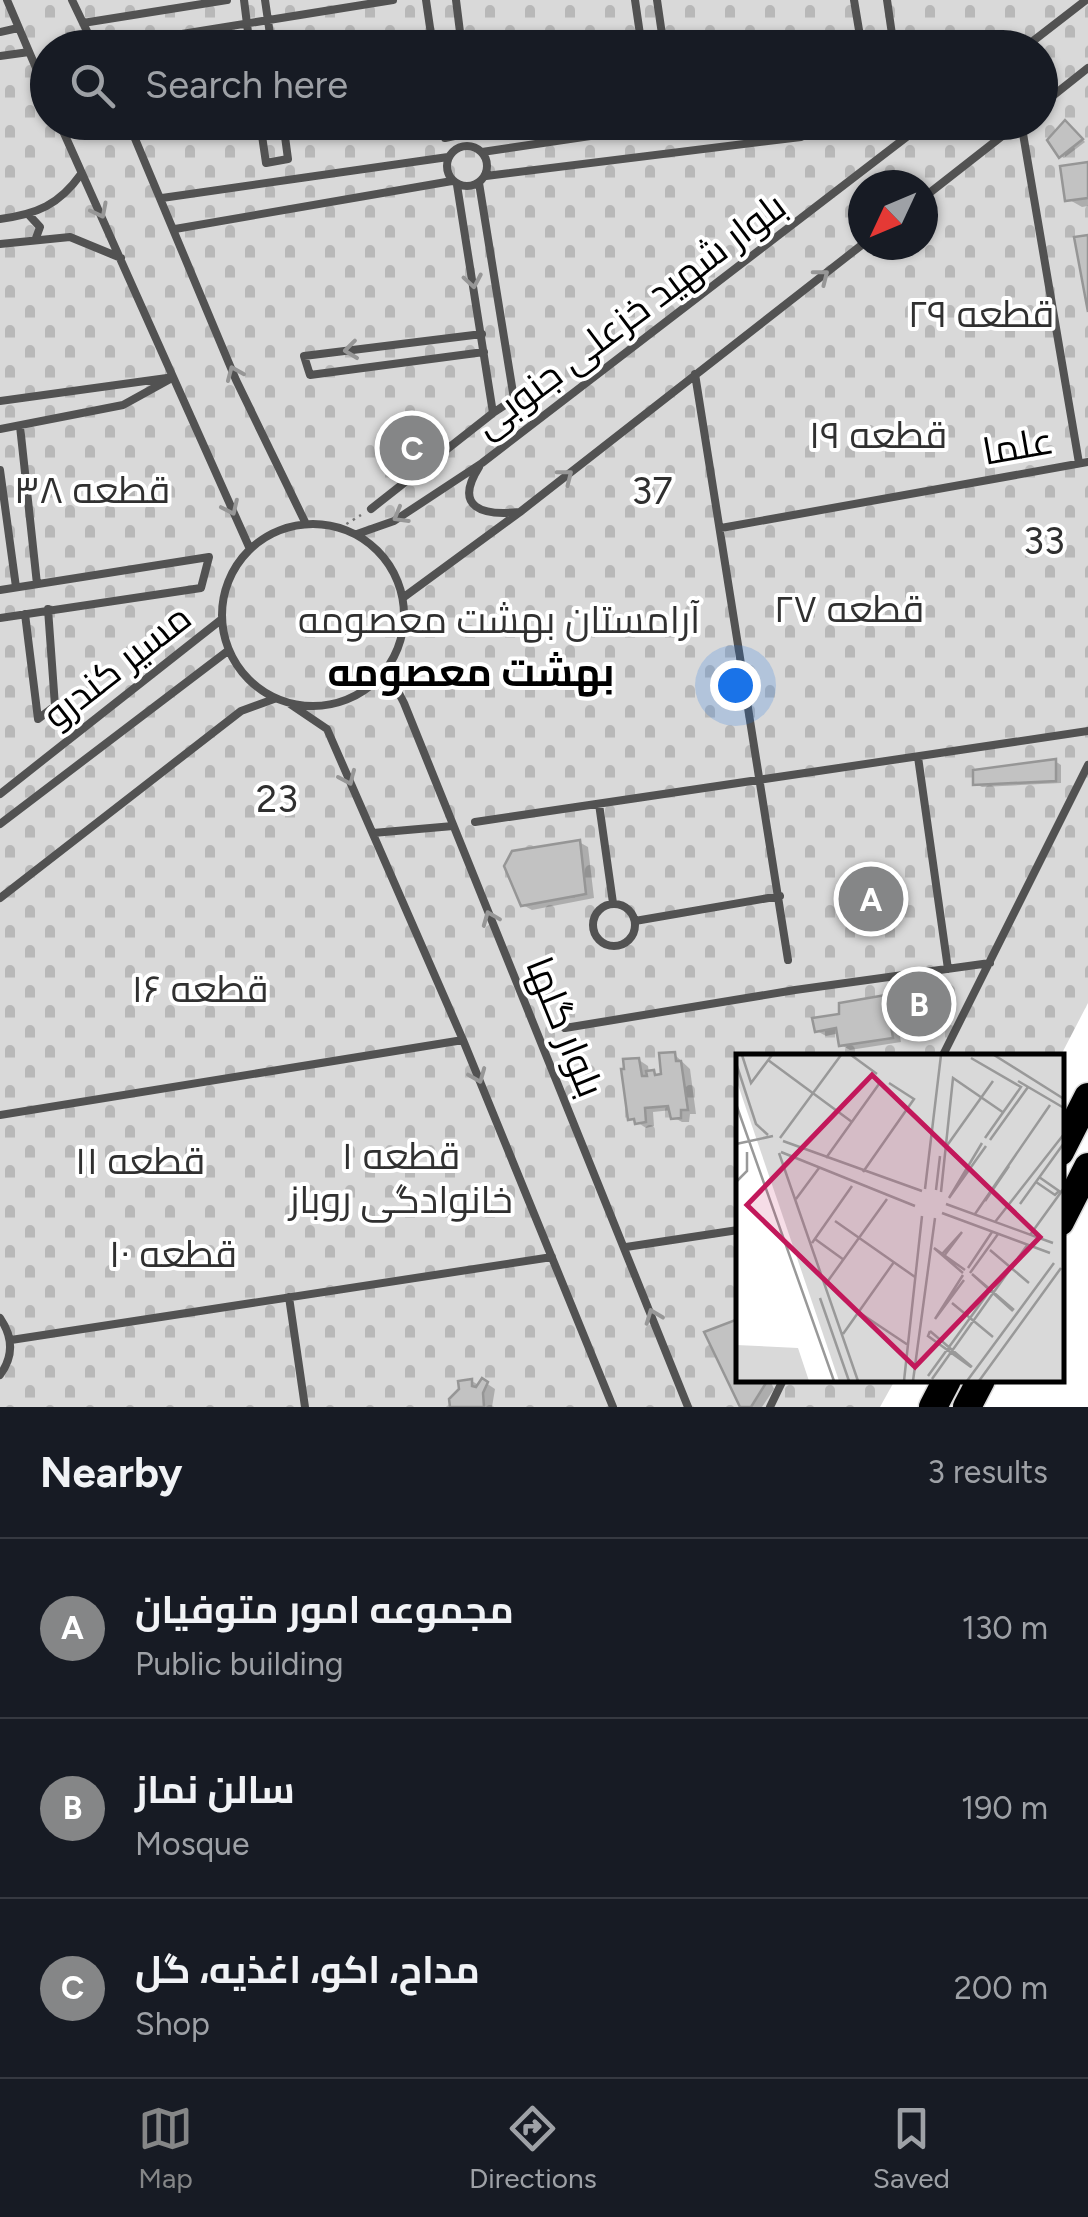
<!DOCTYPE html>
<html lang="en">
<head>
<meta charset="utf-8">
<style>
  :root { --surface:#171b24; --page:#20242c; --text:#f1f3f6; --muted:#9ea1a6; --line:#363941; --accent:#858687 }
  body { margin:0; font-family:Figtree,Cairo,sans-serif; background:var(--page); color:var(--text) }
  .compass { position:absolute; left:848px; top:170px; width:90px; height:90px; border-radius:50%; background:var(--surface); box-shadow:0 2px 8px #0004; rotate:226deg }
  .you { position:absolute; left:735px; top:685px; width:35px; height:35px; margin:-25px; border:8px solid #fff; border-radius:50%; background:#1a73e8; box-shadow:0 0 0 15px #1a73e833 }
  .badge { display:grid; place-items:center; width:65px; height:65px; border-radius:50%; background:var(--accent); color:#fff; font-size:32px; font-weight:700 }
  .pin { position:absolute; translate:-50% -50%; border:5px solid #fff; box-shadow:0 2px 10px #0006 }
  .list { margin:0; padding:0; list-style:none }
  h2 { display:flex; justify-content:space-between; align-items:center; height:130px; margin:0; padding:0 40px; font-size:42px }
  h2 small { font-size:32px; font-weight:400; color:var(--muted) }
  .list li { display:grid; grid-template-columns:65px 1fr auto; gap:30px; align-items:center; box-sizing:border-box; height:180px; padding:0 40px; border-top:2px solid var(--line) }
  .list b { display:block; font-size:38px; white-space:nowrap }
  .list p { margin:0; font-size:32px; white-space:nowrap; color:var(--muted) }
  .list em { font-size:32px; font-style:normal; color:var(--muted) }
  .icon { flex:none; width:55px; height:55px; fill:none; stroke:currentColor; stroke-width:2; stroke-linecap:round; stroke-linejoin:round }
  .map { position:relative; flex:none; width:1088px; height:1407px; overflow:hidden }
  .search { position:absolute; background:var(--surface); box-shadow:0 2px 8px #0004; left:30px; right:30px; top:30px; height:110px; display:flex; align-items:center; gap:25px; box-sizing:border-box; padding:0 35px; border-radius:55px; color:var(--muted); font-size:38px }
  .sheet { height:670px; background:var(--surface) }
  nav { display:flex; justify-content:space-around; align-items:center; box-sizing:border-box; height:140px; border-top:2px solid var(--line); background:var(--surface); font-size:28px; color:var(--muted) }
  nav a { display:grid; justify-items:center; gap:5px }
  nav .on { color:var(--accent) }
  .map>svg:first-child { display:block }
  .cemetery { fill:url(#cemetery-stones); fill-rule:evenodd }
  .shadow { fill:#0003 }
  .building { fill:#c2c2c2; stroke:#969696; stroke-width:2.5 }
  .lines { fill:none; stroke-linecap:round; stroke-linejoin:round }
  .highway-casing { stroke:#dbdbdb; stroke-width:31 }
  .path { stroke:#747474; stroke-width:2.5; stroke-dasharray:2.5 5; stroke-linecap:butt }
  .lane { stroke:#525252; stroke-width:8 }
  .highway { stroke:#000; stroke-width:28 }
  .oneway { stroke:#979797 }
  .labels { text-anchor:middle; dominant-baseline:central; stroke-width:8; stroke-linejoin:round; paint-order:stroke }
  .park-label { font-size:38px; fill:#303030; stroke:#fff }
  .street-label { font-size:38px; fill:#000; stroke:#fff }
  .neighbourhood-label { font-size:40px; font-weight:bold; fill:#000; stroke:#fff }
  .inset-road { fill:none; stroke:#999; stroke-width:2.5 }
  .view { fill:#c2185b; fill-opacity:0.15; stroke:#c2185b; stroke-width:5 }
  .inset-edge { fill:none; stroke:#000; stroke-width:5 }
</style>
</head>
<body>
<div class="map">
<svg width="1088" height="1407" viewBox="0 0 1088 1407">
  <defs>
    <pattern id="cemetery-stones" width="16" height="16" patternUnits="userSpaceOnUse" patternTransform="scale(2.5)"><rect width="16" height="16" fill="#d9d9d9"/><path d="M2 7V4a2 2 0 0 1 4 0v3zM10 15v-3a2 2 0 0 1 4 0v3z" fill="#b8b8b8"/></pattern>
  </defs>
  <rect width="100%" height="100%" fill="#fff"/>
  <path class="cemetery" d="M0 0H1088V1003L1060 1057H738V1380H895L880 1407H0ZM48 48H1040V122H48ZM863 185H923V245H863Z"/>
  <path class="shadow" d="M1069 125 1085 142 1064 158 1060 156Z
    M1088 165V206L1082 207 1068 199Z
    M426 430 441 445 407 473 401 469Z
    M1055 761 1061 765V783L982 787 976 784Z
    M579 842 588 847 594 898 532 910 523 905Z
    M885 998 894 1003 901 1042 850 1050 841 1045 840 1033 826 1036 817 1031Z
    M675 1055 690 1069 696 1114H690L689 1122H682L673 1117 672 1110 653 1112 654 1126 646 1128 631 1118 639 1060 648 1066 649 1073 660 1076Z
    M738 1321V1380H770L774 1389 762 1407H743L708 1334Z
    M472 1381 480 1386 483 1381 495 1389 492 1407H453Z"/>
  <path class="building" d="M1065 120 1083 139 1059 158 1047 140Z
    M1088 162V198L1065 201 1060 166Z
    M1088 235V312L1074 237Z
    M426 427 437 441 399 471 385 454Z
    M1056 759V781L973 785V770Z
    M580 840 586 894 521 906 504 866 512 851Z
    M886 995 893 1038 839 1046 836 1028 815 1032 812 1018 839 1014V1003Z
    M675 1052 676 1061H681L688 1110H681V1118L671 1119 668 1106 645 1108 646 1122 635 1124 634 1119 628 1120 621 1069H624L623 1059 639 1058 642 1076H647L646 1071 654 1070 655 1075 661 1074 659 1053Z
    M738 1319V1380H764L766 1383 751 1407H740L704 1332Z
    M482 1378 488 1382 483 1393 484 1407H450L449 1399 459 1389 458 1381 472 1379V1386L476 1387Z"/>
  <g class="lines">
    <defs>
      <path id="highway" d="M1060 1152 1088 1097
        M1060 1222 1088 1167
        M933 1407 947 1380
        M967 1407 981 1380"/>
    </defs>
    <use href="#highway" class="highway-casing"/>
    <path class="path" d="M340 528 361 515"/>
    <path class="lane" d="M7 0 48 96
      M72 0 95 48 393 0
      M244 0 250 48
      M265 0 272 48
      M426 0 433 48
      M456 0 462 48
      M635 0 642 48
      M657 0 664 48
      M854 0 862 48
      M887 0 894 48
      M83 23 227 0
      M0 32 18 28
      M1024 48 1086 0
      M0 56 29 52
      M1040 106 1088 68
      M59 122 250 549
      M128 122 236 380 306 524
      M260 122 266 163 288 159 283 122
      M443 122 445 138 473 132 472 122
      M1021 122 1079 463
      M447 166a20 20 0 1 1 40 0a20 20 0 1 1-40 0Z
      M482 152 685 122
      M486 176 801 137 798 122
      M457 185 493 413 514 399 479 183
      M162 198 448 157
      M923 198 1020 122
      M29 215 40 227 36 238
      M0 219C37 214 59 205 81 174
      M175 229 452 181
      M0 244 70 237 121 258
      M482 334 304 356 310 375 484 352
      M695 374 788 960
      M0 401 167 378
      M20 426 37 584
      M0 429 123 405 172 378
      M479 467C453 508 483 516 519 512
      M0 470 16 587
      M371 509 493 413
      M222 615a91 91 0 1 1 182 0a91 91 0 1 1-182 0Z
      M721 528 1088 462
      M357 534 394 521 482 463 926 122
      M0 590 209 557 201 588 0 618
      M404 597 520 512 863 244
      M25 614 38 719 55 706 48 609
      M387 670 404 703 688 1407
      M290 704 327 729 463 1040 613 1407
      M918 757 948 969
      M0 794 222 619
      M599 804 613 903
      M475 822 1088 731
      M0 824 229 650
      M373 833 453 826
      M0 898 241 711 274 699
      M593 925a21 21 0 1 1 42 0a21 21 0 1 1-42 0Z
      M635 921 780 896
      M565 1028 795 990 990 963
      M942 1057 1088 765
      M0 1115 463 1040
      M626 1247 738 1230
      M289 1297 305 1407
      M0 1318C13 1337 14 1356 0 1375
      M11 1340 552 1257
      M770 1407 783 1380"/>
    <use href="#highway" class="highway"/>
  </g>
  <defs><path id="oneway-chevron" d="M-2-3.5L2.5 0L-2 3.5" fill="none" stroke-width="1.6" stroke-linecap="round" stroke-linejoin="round" transform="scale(2.5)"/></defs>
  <g class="oneway">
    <use href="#oneway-chevron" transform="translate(100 211) rotate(63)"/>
    <use href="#oneway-chevron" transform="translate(822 276) rotate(-38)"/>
    <use href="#oneway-chevron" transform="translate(473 281) rotate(80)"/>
    <use href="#oneway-chevron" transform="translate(351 350) rotate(173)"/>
    <use href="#oneway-chevron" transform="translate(234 373) rotate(-113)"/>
    <use href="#oneway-chevron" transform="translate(566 476) rotate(-38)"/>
    <use href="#oneway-chevron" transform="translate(231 508) rotate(65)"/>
    <use href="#oneway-chevron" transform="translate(400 516) rotate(150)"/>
    <use href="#oneway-chevron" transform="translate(348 778) rotate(66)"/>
    <use href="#oneway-chevron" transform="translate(490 918) rotate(-112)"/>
    <use href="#oneway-chevron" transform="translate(478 1076) rotate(68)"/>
    <use href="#oneway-chevron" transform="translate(653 1316) rotate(-111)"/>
  </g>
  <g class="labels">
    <g class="park-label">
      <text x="981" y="314">قطعه ۲۹</text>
      <text x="878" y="435">قطعه ۱۹</text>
      <text x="92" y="490">قطعه ۳۸</text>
      <text x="652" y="491">37</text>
      <text x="1044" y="541">33</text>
      <text x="849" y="609">قطعه ۲۷</text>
      <text x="499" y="620">آرامستان بهشت معصومه</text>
      <text x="277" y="799">23</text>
      <text x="200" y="989">قطعه ۱۶</text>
      <text x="401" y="1156">قطعه ۱<tspan x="401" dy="44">خانوادگی روباز</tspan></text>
      <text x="140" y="1161">قطعه ۱۱</text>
      <text x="173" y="1254">قطعه ۱۰</text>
    </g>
    <g class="street-label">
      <text transform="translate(630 315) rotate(-37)">بلوار شهید خزعلی جنوبی</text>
      <text transform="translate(1018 446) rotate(-10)">علما</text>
      <text transform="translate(117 666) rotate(-38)">مسیر کندرو</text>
      <text transform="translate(565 1027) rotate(68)">بلوار گلها</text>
    </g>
    <g class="neighbourhood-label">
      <text x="471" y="672">بهشت معصومه</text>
    </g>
  </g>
  <g transform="translate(736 1054)">
    <rect width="328" height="328" fill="#fff"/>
    <path d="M0 291 62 294 73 327H0Z" fill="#d9d9d9"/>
    <path d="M0 1H327V327H103L0 25Z" fill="#d9d9d9"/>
    <path class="inset-road" d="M6 1 15 29 36 1M115 1 141 20M258 1 328 45M235 4 285 33 249 84M32 6 116 68M0 9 20 70 32 81M282 27 328 54M0 50 98 327M44 84 105 1M254 86 292 33M47 87 186 137M246 89 213 144 250 92M0 90 37 82M210 93 257 27M45 98 179 152M43 99 122 327M90 104 143 30M127 118 178 45 153 29M0 128 11 117V98M300 128 319 141 323 137 303 123M189 135 205 1M200 136 204 102M205 138 217 24 268 59M60 145 83 114M249 147 273 112M210 150 317 189M284 150 328 89M206 159 314 199M239 160 314 51M99 167 179 223M259 168 328 80M294 181 328 134M79 185 108 206M76 189 116 132M254 196 293 229M206 200 226 178 208 202M232 214 256 178M227 219 198 194 229 216M234 219 262 180M236 220 278 256M236 220 277 257M89 231 151 145M84 244 113 327M216 249 257 283M124 259 172 291M199 265 227 221M199 265 228 226M194 277 236 313M194 277 192 282 235 313M107 280 158 208M192 322 255 235M196 325 292 190M168 327 186 162M177 327 199 164M231 327 318 209M243 327 325 214"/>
    <path class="view" d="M136 21 304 183 179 313 11 151Z"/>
    <rect width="328" height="328" class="inset-edge"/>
  </g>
</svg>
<svg class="compass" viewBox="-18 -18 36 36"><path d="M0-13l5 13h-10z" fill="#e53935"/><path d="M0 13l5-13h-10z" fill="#9ea1a6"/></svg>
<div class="you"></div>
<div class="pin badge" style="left:871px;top:899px">A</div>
<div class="pin badge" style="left:919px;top:1004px">B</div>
<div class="pin badge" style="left:412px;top:448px">C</div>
<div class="search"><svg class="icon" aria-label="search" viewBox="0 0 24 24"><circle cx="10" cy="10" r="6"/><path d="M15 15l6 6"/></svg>Search here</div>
</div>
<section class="sheet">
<h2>Nearby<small>3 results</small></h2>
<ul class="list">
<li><span class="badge">A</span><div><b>مجموعه امور متوفیان</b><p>Public building</p></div><em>130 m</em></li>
<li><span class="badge">B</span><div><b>سالن نماز</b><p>Mosque</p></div><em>190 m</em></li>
<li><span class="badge">C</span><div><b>مداح، اکو، اغذیه، گل</b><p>Shop</p></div><em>200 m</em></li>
</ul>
</section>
<nav>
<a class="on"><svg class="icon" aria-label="map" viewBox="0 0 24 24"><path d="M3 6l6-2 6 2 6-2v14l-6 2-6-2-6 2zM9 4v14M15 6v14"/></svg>Map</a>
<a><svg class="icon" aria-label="directions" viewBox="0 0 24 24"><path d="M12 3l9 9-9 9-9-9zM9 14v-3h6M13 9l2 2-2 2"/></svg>Directions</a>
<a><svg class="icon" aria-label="saved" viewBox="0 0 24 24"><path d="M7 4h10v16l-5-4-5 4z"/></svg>Saved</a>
</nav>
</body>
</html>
